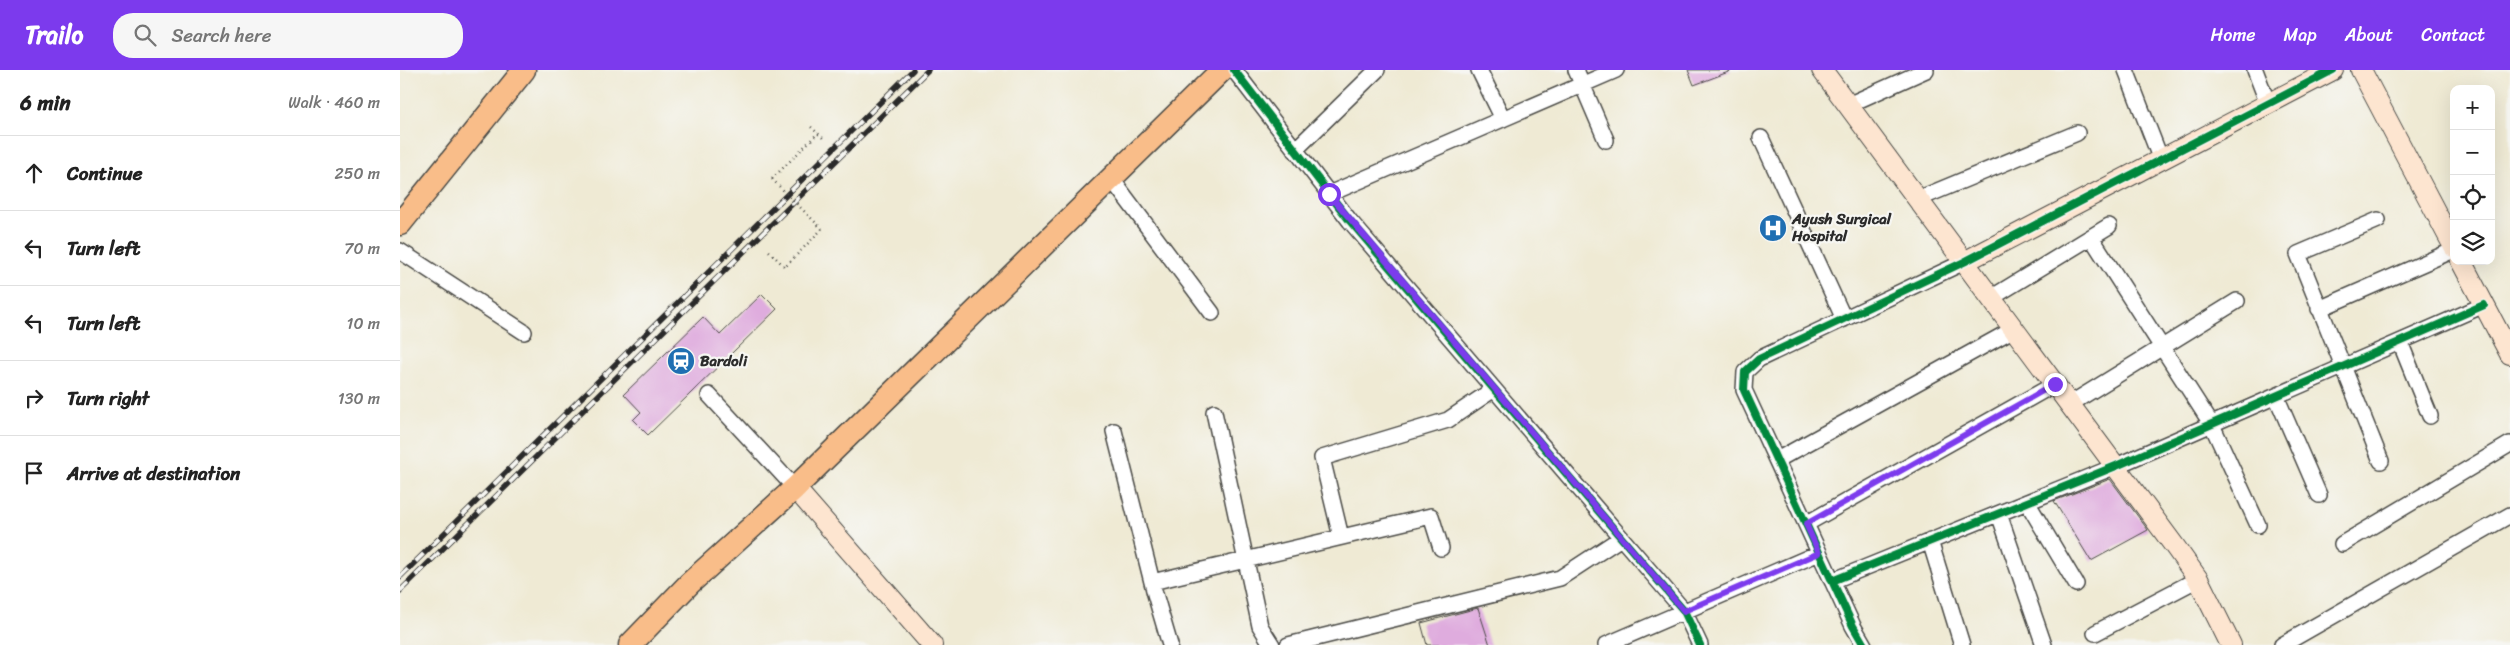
<!DOCTYPE html>
<html lang="en">
<head>
<meta charset="utf-8">
<style>
  :root { --surface:#fff; --page:#f6f6f6; --text:#222; --muted:#767676; --line:#e0e0e0; --accent:#7c3aed }
  body { margin:0; font-family:Sriracha,sans-serif; background:var(--page); color:var(--text) }
  .controls { position:absolute; right:15px; top:15px; display:grid; overflow:hidden; border-radius:10px; box-shadow:0 5px 20px #0002 }
  .controls button { width:45px; height:45px; display:grid; place-items:center; padding:0; border:0; border-bottom:1px solid var(--line); background:var(--surface); color:var(--text); font:25px sans-serif }
  .stop { position:absolute; width:15px; height:15px; margin:-11px; border:4px solid #7c3aed; border-radius:50%; background:#fff }
  .stop.end { background:#7c3aed; border-color:#fff; box-shadow:0 1px 5px #0008 }
  .list { margin:0; padding:0; list-style:none }
  h2 { display:flex; justify-content:space-between; align-items:center; height:65px; margin:0; padding:0 20px; font-size:21px }
  h2 small { font-size:16px; font-weight:400; color:var(--muted) }
  .list li { display:grid; grid-template-columns:32px 1fr auto; gap:15px; align-items:center; box-sizing:border-box; height:75px; padding:0 20px; border-top:1px solid var(--line) }
  .list b { display:block; font-size:19px; white-space:nowrap }
  .list em { font-size:16px; font-style:normal; color:var(--muted) }
  .icon { flex:none; width:28px; height:28px; fill:none; stroke:currentColor; stroke-width:2; stroke-linecap:round; stroke-linejoin:round }
  .map { position:relative; flex:none; width:2110px; height:575px; overflow:hidden }
  header { display:flex; align-items:center; gap:30px; box-sizing:border-box; height:70px; padding:0 25px; background:var(--accent); color:#fff }
  header strong { font-size:24px }
  nav { display:flex; gap:28px; margin-inline-start:auto; font-size:18px }
  .search { width:350px; height:45px; background:var(--page); display:flex; align-items:center; gap:12px; box-sizing:border-box; padding:0 18px; border-radius:20px; color:var(--muted); font-size:19px }
  main { display:flex }
  aside { flex:1; background:var(--surface) }
  .map>svg:first-child { display:block }
  .building { fill:#dfacde }
  .lines { fill:none; stroke-linecap:round; stroke-linejoin:round }
  .street-casing { stroke:#484844; stroke-width:18 }
  .secondary-casing { stroke:#484844; stroke-width:22 }
  .primary-casing { stroke:#484844; stroke-width:25 }
  .path { stroke:#484844; stroke-width:2.5; stroke-dasharray:1 4; stroke-linecap:butt }
  .street { stroke:#fff; stroke-width:15 }
  .secondary { stroke:#fde5d0; stroke-width:20 }
  .primary { stroke:#f9bd89; stroke-width:22 }
  .rail-casing { stroke:#2b2b2b; stroke-width:5.5 }
  .rail { stroke:#f6f6f2; stroke-width:4; stroke-dasharray:11; stroke-linecap:butt }
  .path-bridge { stroke:#484844; stroke-width:2.5; stroke-dasharray:1 4; stroke-linecap:butt }
  .cycleway-casing { stroke:#f6f6f2; stroke-width:11 }
  .cycleway { stroke:#00873e; stroke-width:8 }
  .route { stroke:#7c3aed; stroke-width:6 }
  .labels { text-anchor:middle; dominant-baseline:central; stroke-width:4.5; stroke-linejoin:round; paint-order:stroke }
  .poi-label { font-size:15px; font-weight:bold; fill:#2b2b2b; stroke:#f6f6f2; text-anchor:start }
</style>
</head>
<body>
<header>
<strong>Trailo</strong>
<div class="search"><svg class="icon" aria-label="search" viewBox="0 0 24 24"><circle cx="10" cy="10" r="6"/><path d="M15 15l6 6"/></svg>Search here</div>
<nav><a>Home</a><a>Map</a><a>About</a><a>Contact</a></nav>
</header>
<main>
<aside>
<h2>6 min<small>Walk · 460 m</small></h2>
<ul class="list">
<li><svg class="icon" aria-label="ahead" viewBox="0 0 24 24"><path d="M12 20V5M6 11l6-6 6 6"/></svg><div><b>Continue</b></div><em>250 m</em></li>
<li><svg class="icon" aria-label="left" viewBox="0 0 24 24"><path d="M17 20v-9H6M10 6l-5 5 5 5"/></svg><div><b>Turn left</b></div><em>70 m</em></li>
<li><svg class="icon" aria-label="left" viewBox="0 0 24 24"><path d="M17 20v-9H6M10 6l-5 5 5 5"/></svg><div><b>Turn left</b></div><em>10 m</em></li>
<li><svg class="icon" aria-label="right" viewBox="0 0 24 24"><path d="M7 20v-9h11M14 6l5 5-5 5"/></svg><div><b>Turn right</b></div><em>130 m</em></li>
<li><svg class="icon" aria-label="arrive" viewBox="0 0 24 24"><path d="M6 21V4h12l-3 4 3 4H6"/></svg><div><b>Arrive at destination</b></div></li>
</ul>
</aside>
<div class="map">
<svg width="2110" height="575" viewBox="0 0 2110 575">
  <rect width="100%" height="100%" fill="#f6f6f2"/>
  <filter id="ink" filterUnits="userSpaceOnUse"><feTurbulence type="fractalNoise" baseFrequency=".02" numOctaves="2"/><feDisplacementMap in="SourceGraphic" scale="10" xChannelSelector="R" yChannelSelector="G"/><feConvolveMatrix kernelMatrix="1 2 1 2 8 2 1 2 1" color-interpolation-filters="sRGB"/></filter>
  <filter id="wash" filterUnits="userSpaceOnUse"><feTurbulence type="fractalNoise" baseFrequency=".0096" numOctaves="4" result="noise"/><feDisplacementMap in="SourceGraphic" scale="20" xChannelSelector="R" yChannelSelector="G"/><feGaussianBlur stdDeviation="1.12" result="paint"/><feColorMatrix in="noise" values="0 0 0 0 0 0 0 0 0 0 0 0 0 0 0 0 0 1.4 0 .05"/><feComposite in="paint" operator="in"/></filter>
  <g filter="url(#wash)">
    <rect width="100%" height="100%" fill="#efead4"/>
    <g id="blocks">
      <path class="building" d="M1288 0H1331V1L1294 15Z
        M362 224 377 239 248 365 233 350 241 342 224 324 303 247 320 265Z
        M1710 409 1748 460 1691 491 1654 431Z
        M1078 538 1090 575H1027L1021 553Z"/>
    </g>
  </g>
  <g filter="url(#ink)">
    <use href="#blocks" fill-opacity="0" stroke="#484844" stroke-width="1"/>
    <g class="lines">
      <defs>
        <path id="street" d="M834 0 950 151 1284 541 1300 575
          M1079 0 1103 49
          M1176 0 1206 70
          M1726 0 1761 90
          M1855 0 1868 34
          M1448 35 1526 0
          M1361 68 1444 249
          M895 80 977 0
          M711 108 812 243
          M929 124 1216 0
          M1518 129 1677 63
          M1978 150 1898 184 1981 391
          M1691 167 1812 355 1858 455
          M0 181 124 262
          M1591 228 1709 156
          M1919 239 2054 180
          M2000 272 2030 346
          M309 325 395 418
          M1876 326 1919 425
          M1670 334 1837 231
          M814 342 860 556 872 575
          M714 361 755 524 770 575
          M1377 390 1614 259
          M1627 432 1676 514
          M1599 444 1644 575
          M1406 454 1655 314
          M941 467 922 388 1048 350 1094 319
          M1530 471 1562 575
          M1942 474 2110 374
          M1432 511 1716 396 2084 235
          M752 512 1031 446 1041 478
          M1695 563 1798 509
          M888 575 1160 508 1221 468
          M1206 575 1419 483
          M1464 575 1453 556 1344 320 1345 302 1359 289 1564 192
          M1882 575 2110 445"/>
        <path id="secondary" d="M1422 0 1776 478 1798 509 1831 575
          M1961 0 2054 177
          M2061 191 2110 284
          M1564 192 1933 0
          M395 418 532 575"/>
        <path id="primary" d="M0 154 124 0
          M230 575 290 513 395 418 822 0"/>
      </defs>
      <use href="#street" class="street-casing"/>
      <use href="#secondary" class="secondary-casing"/>
      <use href="#primary" class="primary-casing"/>
      <path class="path" d="M411 57 424 69
        M372 109 418 63
        M369 181 385 197 422 159"/>
      <use href="#street" class="street"/>
      <use href="#secondary" class="secondary"/>
      <use href="#primary" class="primary"/>
      <defs>
        <path id="rail" d="M0 507 513 0
          M0 521 528 0"/>
      </defs>
      <use href="#rail" class="rail-casing"/>
      <use href="#rail" class="rail"/>
      <path class="path-bridge" d="M372 109 422 159"/>
      <defs>
        <path id="cycleway" d="M834 0 950 151 1284 541 1300 575
          M1432 511 1716 396 2084 235
          M1464 575 1453 556 1344 320 1345 302 1359 289 1564 192 1933 0"/>
      </defs>
      <use href="#cycleway" class="cycleway-casing"/>
      <use href="#cycleway" class="cycleway"/>
    </g>
  </g>
  <g class="lines" filter="url(#ink)">
    <path class="route" d="M929 124 1284 541 1419 483 1406 454 1655 314"/>
  </g>
  <defs>
    <symbol id="hospital-disc" viewBox="-11 -11 22 22"><circle r="9.5" fill="#1f6fb2" stroke="#f6f6f2"/><path d="M-5-5h3v3.5h4V-5h3V5h-3V1.5h-4V5h-3Z" fill="#fff"/></symbol>
    <symbol id="station-disc" viewBox="-11 -11 22 22"><circle r="9.5" fill="#1f6fb2" stroke="#f6f6f2"/><path d="M-3-6H3Q5-6 5-4V2Q5 4 3 4L4.5 6H3L1.5 4h-3L-3 6H-4.5L-3 4Q-5 4-5 2V-4Q-5-6-3-6ZM-3.5-4v3h7v-3ZM-3.5 1v1.5H-2V1ZM2 1v1.5H3.5V1Z" fill="#fff"/></symbol>
  </defs>
  <g fill-rule="evenodd">
    <use href="#hospital-disc" x="1357" y="142" width="32" height="32"/>
    <use href="#station-disc" x="265" y="275" width="32" height="32"/>
  </g>
  <g class="labels">
    <g class="poi-label">
      <text x="1392" y="149">Ayush Surgical<tspan x="1392" dy="17">Hospital</tspan></text>
      <text x="300" y="291">Bardoli</text>
    </g>
  </g>
</svg>
<div class="controls">
<button>+</button>
<button>−</button>
<button><svg class="icon" aria-label="locate" viewBox="0 0 24 24"><circle cx="12" cy="12" r="6"/><path d="M12 2v4M12 18v4M2 12h4M18 12h4"/></svg></button>
<button><svg class="icon" aria-label="layers" viewBox="0 0 24 24"><path d="M12 4l9 5-9 5-9-5zM3 14l9 5 9-5"/></svg></button>
</div>
<div class="stop" style="left:929px;top:124px"></div>
<div class="stop end" style="left:1655px;top:314px"></div>
</div>
</main>
</body>
</html>
